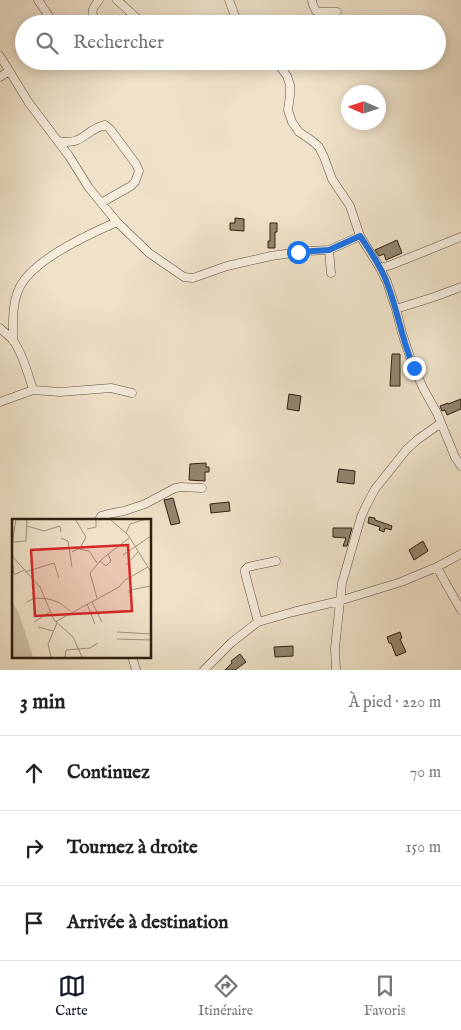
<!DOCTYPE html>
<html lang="fr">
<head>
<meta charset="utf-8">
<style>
  :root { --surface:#fff; --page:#f2f2f2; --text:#222; --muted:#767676; --line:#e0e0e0; --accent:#111827 }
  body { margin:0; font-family:"IM FELL English",serif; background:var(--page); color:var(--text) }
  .compass { position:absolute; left:341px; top:85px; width:45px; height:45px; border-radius:50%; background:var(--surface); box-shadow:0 2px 12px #0003; rotate:273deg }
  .stop { position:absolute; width:15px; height:15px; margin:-11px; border:4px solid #1a73e8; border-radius:50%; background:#fff }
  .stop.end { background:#1a73e8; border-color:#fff; box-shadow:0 1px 5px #0008 }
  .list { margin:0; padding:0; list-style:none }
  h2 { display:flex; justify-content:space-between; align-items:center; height:65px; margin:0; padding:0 20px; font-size:21px }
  h2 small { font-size:16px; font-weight:400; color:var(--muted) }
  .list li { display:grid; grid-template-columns:32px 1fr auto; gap:15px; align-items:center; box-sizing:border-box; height:75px; padding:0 20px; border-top:1px solid var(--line) }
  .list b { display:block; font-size:19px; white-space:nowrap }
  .list em { font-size:16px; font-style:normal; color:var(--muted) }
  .icon { flex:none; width:28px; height:28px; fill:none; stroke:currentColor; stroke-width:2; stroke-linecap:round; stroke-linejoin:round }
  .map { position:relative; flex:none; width:461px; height:670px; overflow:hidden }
  .search { position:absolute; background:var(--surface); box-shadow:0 2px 12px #0003; left:15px; right:15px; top:15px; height:55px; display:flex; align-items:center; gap:12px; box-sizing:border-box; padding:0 18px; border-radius:28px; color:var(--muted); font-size:19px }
  .sheet { height:290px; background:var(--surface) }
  nav { display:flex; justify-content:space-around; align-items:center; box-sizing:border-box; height:70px; border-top:1px solid var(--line); background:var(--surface); font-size:14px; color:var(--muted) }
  nav a { display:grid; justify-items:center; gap:2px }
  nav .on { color:var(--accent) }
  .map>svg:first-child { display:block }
  .building { fill:#938570; stroke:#2f2010 }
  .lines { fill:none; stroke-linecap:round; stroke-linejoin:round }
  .minor-casing { stroke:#5f503e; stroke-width:9 }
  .minor { stroke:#f5ecdc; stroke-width:8 }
  .route { stroke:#1a73e8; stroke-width:6 }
  .inset-road { fill:none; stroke:#a2947f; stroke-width:1 }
  .view { fill:#d62828; fill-opacity:0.15; stroke:#d62828; stroke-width:2.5 }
  .inset-edge { fill:none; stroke:#2f2010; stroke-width:2.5 }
</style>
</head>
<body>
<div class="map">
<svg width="461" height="670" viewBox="0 0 461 670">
  <rect width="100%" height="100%" fill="#efe2c9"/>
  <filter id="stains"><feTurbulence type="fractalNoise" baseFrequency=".004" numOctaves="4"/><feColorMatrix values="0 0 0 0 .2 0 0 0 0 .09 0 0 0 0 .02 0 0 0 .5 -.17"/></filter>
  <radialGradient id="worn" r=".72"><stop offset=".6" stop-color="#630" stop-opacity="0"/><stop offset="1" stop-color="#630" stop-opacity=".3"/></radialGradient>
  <path class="building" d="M235 218 244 219V231L230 230V223H235Z
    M270 223H277V232H275V248H268V241H270Z
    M397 240 402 253 386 260 384 254 379 256 375 250Z
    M392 354H400V386H390Z
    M289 394 301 396 299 411 287 409Z
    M461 399V409L447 415 445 410 442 411 440 406 448 403V404Z
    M206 463V467H209V472H205V481L189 480 190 464Z
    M339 469 355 471 354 484 337 482Z
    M173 498 180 523 171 525 164 500Z
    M229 502 230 511 211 513 210 504Z
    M369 517 375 518V520L392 526 391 530 385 528 384 532 379 530 380 527 368 523Z
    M333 528H352L347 546H343L346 538 333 537Z
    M423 541 428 551 414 560 409 550Z
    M400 632 402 638 400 639 406 652 396 656 391 643H389L387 637Z
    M293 646V656L275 657 274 647Z
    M240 654 246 662 235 670H225L232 663 231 661Z"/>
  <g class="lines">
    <defs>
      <path id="minor" d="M38 0 54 24
        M99 0C90 11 90 14 100 24
        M117 0 141 22
        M229 0 238 24
        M312 0 313 5 316 11 322 12H337
        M0 56 29 103 69 156 89 188 117 222 149 253 184 277 193 278 227 266 271 256 307 251 329 250 360 236
        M276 61 287 76 290 85V95L288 110 292 122 299 132 311 140 319 147 324 157 332 179 350 206 360 236 380 268 387 282 396 309 402 333 412 363 423 388 437 413 455 457 461 466
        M0 77 9 71
        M58 141C84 146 84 130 105 125L110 129 136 164 139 171 135 182 131 186 101 203
        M329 250 331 273
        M380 268 391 265 461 237
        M396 309 434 297 461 287
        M0 328C4 332 8 335 12 339 21 350 29 376 33 390
        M13 341C13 324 12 306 18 291 29 261 89 234 117 222
        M0 402 33 390 60 392 111 388 132 393
        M99 520 101 516 108 514 124 511 145 504 175 488 181 487 202 488
        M437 567 445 582 461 610
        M258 622 245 573V570L248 567 276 561
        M132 656 136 670
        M204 670 232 642 258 622 293 612 339 601 401 582 437 567 461 554
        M336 670 335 648 342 583 361 517 367 504 375 489 407 449 417 440 441 423"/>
    </defs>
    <use href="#minor" class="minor-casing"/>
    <use href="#minor" class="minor"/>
  </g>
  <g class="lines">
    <path class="route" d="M298 252 329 250 360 236C370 251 381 266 387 283 398 311 402 341 414 368"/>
  </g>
  <g transform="translate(12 519)">
    <rect width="139" height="139" fill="#efe2c9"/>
    <path d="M0 83 6 92 21 138H0Z" fill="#cec1aa"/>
    <path class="inset-road" d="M98 0 116 16 139 53M15 7 32 12 48 7 49 13M75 10 84 8V0M114 14 118 5 134 0M49 19 56 22 60 48M1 23 14 22 15 0M0 26 4 0M67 30 77 32 85 44M60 33 68 29 74 18 63 0M111 36 139 17M0 37 28 68 42 101 61 118 70 138M0 41 2 56 12 51M88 42 94 47 99 42 96 35M114 46 126 33M13 53 42 44 47 59M117 74 118 71 139 67M85 79 78 54 90 40 117 19M15 83 23 79 37 80 48 84 58 92M80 83 90 103M75 85 83 105M22 103 38 93M43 103 107 68 113 61 136 48M26 108 41 112M105 113 139 115M105 120 139 121M39 138 36 125 45 104M53 138 54 131 78 129 86 124"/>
    <path class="view" d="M116 26 120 92 23 97 19 31Z"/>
    <rect width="139" height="139" class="inset-edge"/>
  </g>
  <rect width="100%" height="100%" filter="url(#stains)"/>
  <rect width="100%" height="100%" fill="url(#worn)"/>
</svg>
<svg class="compass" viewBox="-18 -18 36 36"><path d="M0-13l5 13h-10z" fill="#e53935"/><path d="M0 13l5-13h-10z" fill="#767676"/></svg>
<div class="stop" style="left:298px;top:252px"></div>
<div class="stop end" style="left:414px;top:368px"></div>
<div class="search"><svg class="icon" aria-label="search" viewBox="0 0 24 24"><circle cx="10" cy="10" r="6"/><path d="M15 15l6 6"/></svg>Rechercher</div>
</div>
<section class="sheet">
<h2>3 min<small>À pied · 220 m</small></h2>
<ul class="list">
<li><svg class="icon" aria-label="ahead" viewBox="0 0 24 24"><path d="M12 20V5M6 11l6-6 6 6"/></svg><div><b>Continuez</b></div><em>70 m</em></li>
<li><svg class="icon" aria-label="right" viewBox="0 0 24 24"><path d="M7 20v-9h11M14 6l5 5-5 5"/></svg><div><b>Tournez à droite</b></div><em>150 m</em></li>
<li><svg class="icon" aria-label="arrive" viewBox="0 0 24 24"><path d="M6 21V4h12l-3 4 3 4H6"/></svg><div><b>Arrivée à destination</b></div></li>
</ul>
</section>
<nav>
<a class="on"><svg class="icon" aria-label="map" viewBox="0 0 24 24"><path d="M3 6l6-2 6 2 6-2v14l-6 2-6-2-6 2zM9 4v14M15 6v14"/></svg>Carte</a>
<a><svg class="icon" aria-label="directions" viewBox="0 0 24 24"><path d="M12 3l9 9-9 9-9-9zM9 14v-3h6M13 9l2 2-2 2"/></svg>Itinéraire</a>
<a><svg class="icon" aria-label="saved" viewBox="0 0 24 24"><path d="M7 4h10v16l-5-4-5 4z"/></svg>Favoris</a>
</nav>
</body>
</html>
